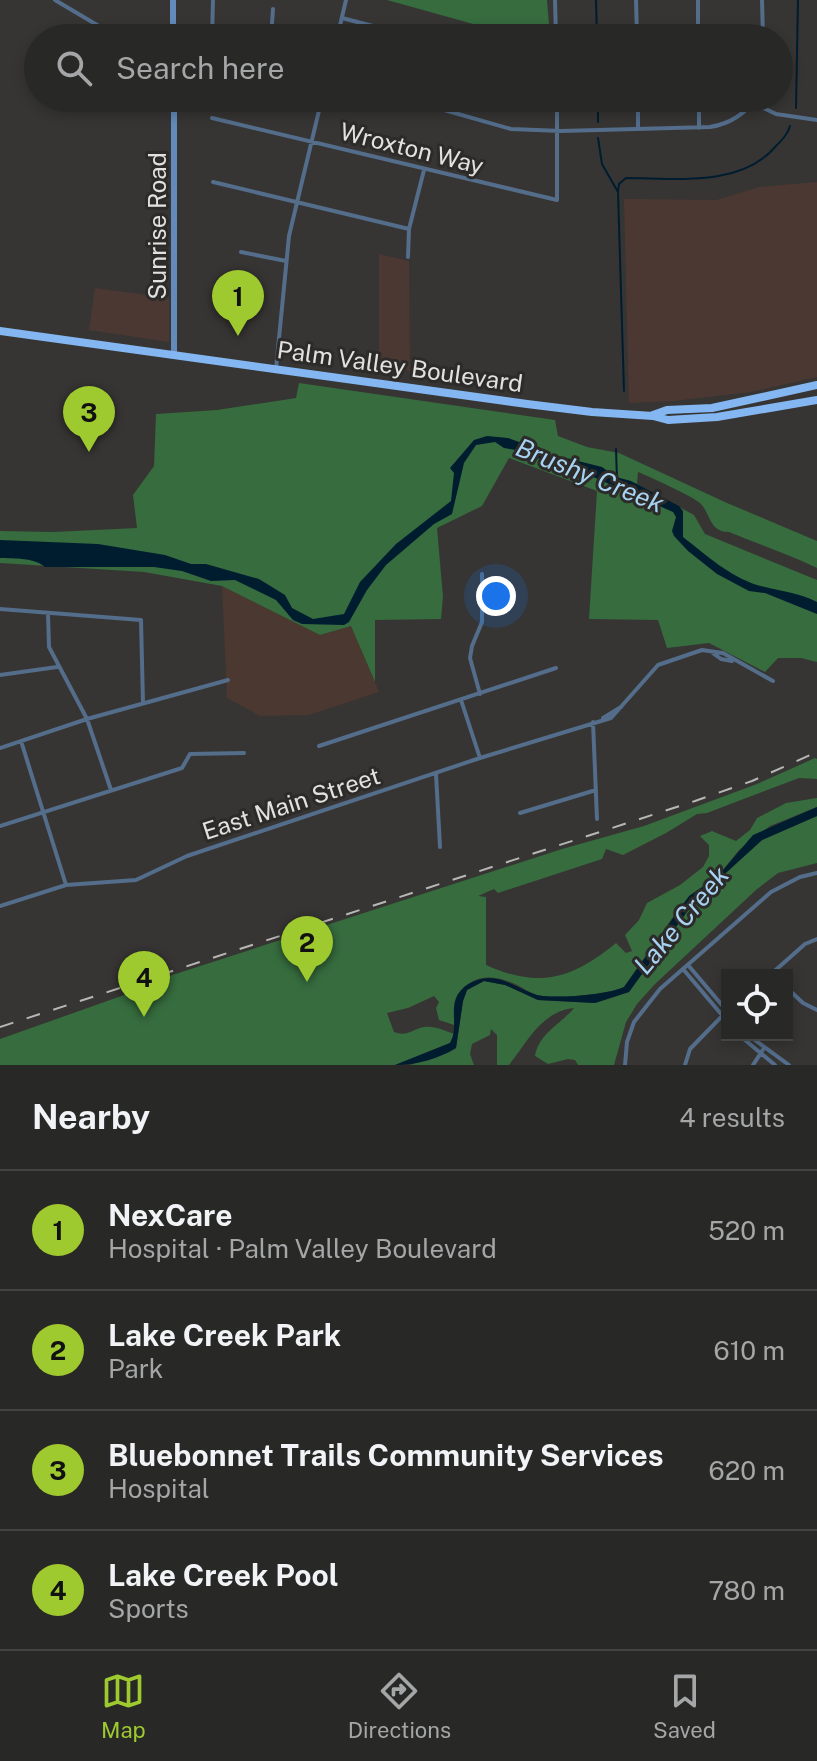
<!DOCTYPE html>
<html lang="en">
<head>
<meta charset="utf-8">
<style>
  :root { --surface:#282826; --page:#30302e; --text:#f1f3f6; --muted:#a5a6a7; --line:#444443; --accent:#9eca2f }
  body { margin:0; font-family:"Public Sans",sans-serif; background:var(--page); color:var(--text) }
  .controls { position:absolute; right:24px; bottom:24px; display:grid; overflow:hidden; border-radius:0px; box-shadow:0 4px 12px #0003 }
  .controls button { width:72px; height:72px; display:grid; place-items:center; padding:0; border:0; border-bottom:2px solid var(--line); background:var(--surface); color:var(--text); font:40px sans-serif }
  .you { position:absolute; left:496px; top:596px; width:28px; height:28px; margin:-20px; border:6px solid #fff; border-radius:50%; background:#1a73e8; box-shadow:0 0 0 12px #1a73e833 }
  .badge { display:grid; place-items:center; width:52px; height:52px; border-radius:50%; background:var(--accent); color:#111; font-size:26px; font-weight:700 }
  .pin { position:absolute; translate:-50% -66px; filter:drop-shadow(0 2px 4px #0008) }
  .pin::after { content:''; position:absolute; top:42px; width:28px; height:24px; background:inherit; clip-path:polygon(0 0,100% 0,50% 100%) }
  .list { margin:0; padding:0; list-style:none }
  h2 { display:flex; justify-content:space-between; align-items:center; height:104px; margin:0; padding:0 32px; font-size:34px }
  h2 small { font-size:26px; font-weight:400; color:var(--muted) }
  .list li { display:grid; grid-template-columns:52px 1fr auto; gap:24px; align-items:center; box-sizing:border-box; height:120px; padding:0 32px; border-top:2px solid var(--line) }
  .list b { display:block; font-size:30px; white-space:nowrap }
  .list p { margin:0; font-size:26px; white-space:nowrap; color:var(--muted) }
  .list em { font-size:26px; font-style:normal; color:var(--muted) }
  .icon { flex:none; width:44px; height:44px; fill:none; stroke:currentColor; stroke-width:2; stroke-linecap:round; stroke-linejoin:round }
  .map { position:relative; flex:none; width:817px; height:1065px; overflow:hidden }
  .search { position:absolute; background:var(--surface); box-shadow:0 4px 12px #0003; left:24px; right:24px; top:24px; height:88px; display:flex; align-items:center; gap:20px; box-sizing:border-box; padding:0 28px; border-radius:44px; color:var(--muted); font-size:30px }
  .sheet { height:584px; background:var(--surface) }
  nav { display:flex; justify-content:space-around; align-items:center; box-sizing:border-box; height:112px; border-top:2px solid var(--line); background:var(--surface); font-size:22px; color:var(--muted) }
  nav a { display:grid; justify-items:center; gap:4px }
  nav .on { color:var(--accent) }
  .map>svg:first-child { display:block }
  .commercial { fill:#4c3833 }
  .industrial { fill:#4b3830 }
  .green { fill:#366c3e }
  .water { fill:#001d30 }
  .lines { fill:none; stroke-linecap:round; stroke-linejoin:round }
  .stream { stroke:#001d30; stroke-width:2 }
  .street { stroke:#536d8b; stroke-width:4 }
  .secondary { stroke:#628bbb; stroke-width:6 }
  .highway { stroke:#84b7f2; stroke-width:8 }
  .rail { stroke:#b7b7b5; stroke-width:2; stroke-dasharray:14 14; stroke-linecap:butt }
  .labels { text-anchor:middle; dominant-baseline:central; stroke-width:6; stroke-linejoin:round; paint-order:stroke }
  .street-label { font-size:24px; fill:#e1e1df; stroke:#2c2b29 }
  .water-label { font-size:26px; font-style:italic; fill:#a8d2f2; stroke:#2c2b29 }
</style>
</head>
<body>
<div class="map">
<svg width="817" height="1065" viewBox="0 0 817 1065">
  <rect width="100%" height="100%" fill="#363533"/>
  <path class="commercial" d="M817 182V377L751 392 673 401 629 403 624 199 717 200 759 187Z
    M379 254 409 261 410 371 379 366Z
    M95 288 169 298V342L89 330Z"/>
  <path class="industrial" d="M222 586 320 635 351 626 379 692 309 715 260 716 227 698Z"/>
  <path class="green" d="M387 0H547L550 37 516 36Z
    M299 383 555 420 558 436 587 447 619 453 727 503 817 541V568C789 554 758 544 729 532 709 532 711 514 700 503 690 495 650 477 638 472L637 484 694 515 705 534 817 580V662L801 658H778L765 672 709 643 667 648 658 620 589 619 597 491 509 458 482 506 437 528 443 597 441 619 375 620V682L351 626 320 635 222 586 144 572 0 563V531L53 532 137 528 133 495 154 466 156 414 217 410 296 398Z
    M815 758 817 759V779L799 778 707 813 697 814 666 833 623 855 606 849 602 859 498 893 494 889 478 896 486 897V965C539 989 572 979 616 943L626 953 632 951 625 935 639 920 647 903 680 885 703 867 709 856V845L700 836 712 831 736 841 750 830 757 818 786 803 817 798V807L770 826 739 850 718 876 682 904 624 987C608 995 555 999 537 995 530 993 522 987 515 984 476 967 455 985 454 1025L439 1020 436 1008 439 1002 434 996 408 1008 387 1013 394 1032C406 1036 409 1032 420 1028 431 1024 444 1030 454 1034L450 1043 395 1065H0V1039L158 983 157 980 562 849 644 826 757 784Z
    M817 816V863L778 873 756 890 655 984 637 1004 626 1022 614 1065H578L575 1060 568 1059 548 1064 535 1056C539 1033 561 1024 574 1008 542 1011 527 1042 509 1065H497V1035L491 1029 490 1035 472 1044 470 1054 474 1065H410L447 1053 456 1048 463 1001 467 990 484 981 505 985 538 1000 595 1003 629 992 694 902 762 840Z"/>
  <path class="water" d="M487 436 508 438 533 447 549 457 558 456 602 467 616 477 631 481 679 506 683 511V537C706 555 729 576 757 585 778 591 797 592 817 602V614L765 593 749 591 717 574 688 551 674 536 672 531 676 517 673 512 591 476 558 473 548 464 528 452 504 448 495 442 476 445 464 463 452 514 434 524 386 565 367 590 349 622 344 625 302 624 293 620 276 600 235 580 211 581 182 571 154 567H45C33 557 15 559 0 558V540L98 544 165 555 191 564H206L259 579 285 595 292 608 313 619 344 614 360 582 396 544 451 501 454 473 450 468 474 440Z
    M817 807V816L762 840 694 902 629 992 595 1003 538 1000 505 985 484 981 467 990 463 1001 456 1048C438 1059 416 1065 395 1065L450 1043C459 1028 449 1009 458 994 462 988 467 984 472 982 499 970 513 988 537 995 554 999 608 995 624 987L689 896 718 876 753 835Z"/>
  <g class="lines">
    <path class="stream" d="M596 0 597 38
      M598 98V122
      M796 108 798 0
      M598 138 602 164 618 192 624 391
      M618 191 619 184 626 178C674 178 741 188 776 146 782 140 788 134 790 126
      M616 449 617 480"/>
    <path class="street" d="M55 0 119 38
      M555 0 556 38
      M636 0 637 38
      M698 0V38
      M762 0 763 38
      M342 18 419 38
      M212 38 213 0
      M271 38 273 9
      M337 38 346 0
      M402 98 511 129 561 131 710 127C729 124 745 114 756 98
      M638 98V128
      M699 98V128
      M753 103 776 114 817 120
      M212 118 557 200V98
      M213 182 409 229
      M241 252 286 261
      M408 257 409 229 424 170
      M276 369 289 236 322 98
      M0 609 141 620 143 703
      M48 613 49 647 87 719 111 790
      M710 651 721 659 732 661
      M0 675 57 667
      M480 694 470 658 472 646 482 622V574
      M461 700 480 758
      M603 718 621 707
      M593 722 597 819
      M21 741 66 885
      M319 746 556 668
      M0 748 87 719 228 680
      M436 774 440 847
      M520 813 596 790
      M0 826 182 768 190 754 244 753
      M0 906 66 885 136 880 187 856 480 758 611 718 658 665 702 650 723 653 773 681
      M688 965 727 1011
      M683 969 727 1021
      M770 975 805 944 817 939
      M787 988 803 1003 817 1010
      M739 1035 775 1065
      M748 1035 789 1065
      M625 1065 627 1042 634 1022 660 989 771 892 800 877 817 873
      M685 1065 690 1049 727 1011
      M753 1065 764 1048"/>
    <path class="secondary" d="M173 38V0
      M174 355V98"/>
    <path class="highway" d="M0 331 527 404 592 412 653 416 668 420 717 417 817 400
      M653 415 667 410 712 408 817 385"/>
    <path class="rail" d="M0 1027 695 801 752 781 817 752"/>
  </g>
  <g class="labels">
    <g class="street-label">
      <text transform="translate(412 148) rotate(14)">Wroxton Way</text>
      <text transform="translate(157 226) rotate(-90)">Sunrise Road</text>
      <text transform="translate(400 366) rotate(8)">Palm Valley Boulevard</text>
      <text transform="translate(291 803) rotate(-18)">East Main Street</text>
    </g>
    <g class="water-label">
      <text transform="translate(590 475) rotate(22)">Brushy Creek</text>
      <text transform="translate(681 920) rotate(-50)">Lake Creek</text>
    </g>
  </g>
</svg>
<div class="controls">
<button><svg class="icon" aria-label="locate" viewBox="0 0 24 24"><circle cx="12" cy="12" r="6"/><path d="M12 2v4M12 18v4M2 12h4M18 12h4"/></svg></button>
</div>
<div class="you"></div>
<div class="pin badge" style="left:238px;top:336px">1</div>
<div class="pin badge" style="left:307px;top:982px">2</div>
<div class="pin badge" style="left:89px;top:452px">3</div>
<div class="pin badge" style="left:144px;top:1017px">4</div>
<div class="search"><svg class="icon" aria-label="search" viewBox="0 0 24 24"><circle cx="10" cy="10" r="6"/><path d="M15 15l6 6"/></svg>Search here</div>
</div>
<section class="sheet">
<h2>Nearby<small>4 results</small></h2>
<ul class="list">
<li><span class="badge">1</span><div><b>NexCare</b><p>Hospital · Palm Valley Boulevard</p></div><em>520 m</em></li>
<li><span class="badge">2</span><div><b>Lake Creek Park</b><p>Park</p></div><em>610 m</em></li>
<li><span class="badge">3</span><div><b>Bluebonnet Trails Community Services</b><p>Hospital</p></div><em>620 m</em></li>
<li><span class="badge">4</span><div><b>Lake Creek Pool</b><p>Sports</p></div><em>780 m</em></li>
</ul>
</section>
<nav>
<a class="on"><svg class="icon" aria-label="map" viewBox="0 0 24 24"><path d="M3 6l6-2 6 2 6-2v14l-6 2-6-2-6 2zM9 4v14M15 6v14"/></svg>Map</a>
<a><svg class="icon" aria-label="directions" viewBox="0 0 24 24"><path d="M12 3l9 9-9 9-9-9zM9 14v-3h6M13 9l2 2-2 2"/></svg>Directions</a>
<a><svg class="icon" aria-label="saved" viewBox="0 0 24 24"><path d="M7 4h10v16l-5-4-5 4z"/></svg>Saved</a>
</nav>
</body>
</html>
